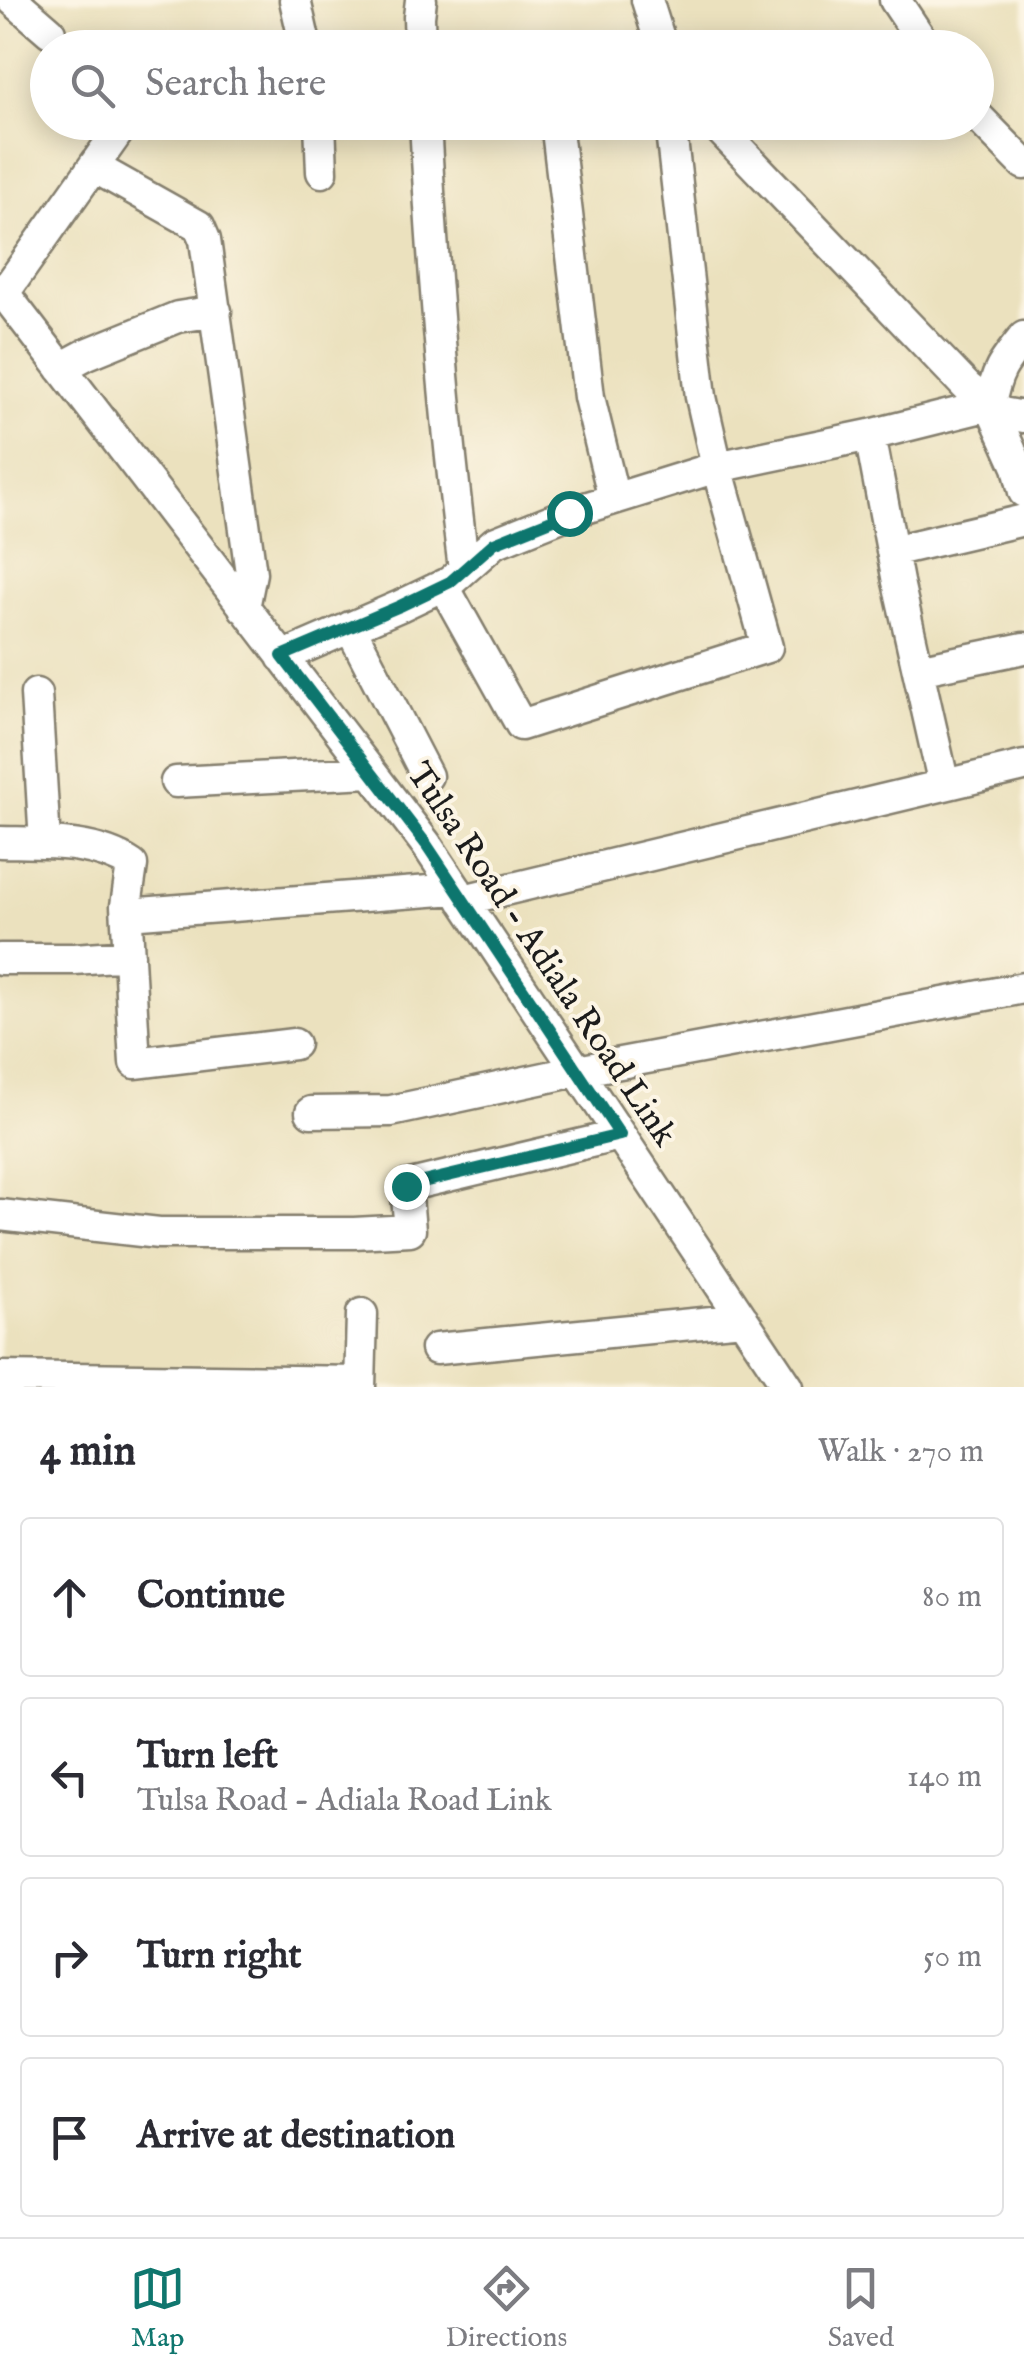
<!DOCTYPE html>
<html lang="en">
<head>
<meta charset="utf-8">
<style>
  :root { --surface:#fff; --page:#f2f2f3; --text:#2b2b33; --muted:#7c7c81; --line:#e1e1e2; --accent:#0f766e }
  body { margin:0; font-family:"IM FELL English",serif; background:var(--page); color:var(--text) }
  .stop { position:absolute; width:30px; height:30px; margin:-22px; border:8px solid #0f766e; border-radius:50%; background:#fff }
  .stop.end { background:#0f766e; border-color:#fff; box-shadow:0 2px 10px #0008 }
  .list { margin:0; padding:0; list-style:none }
  h2 { display:flex; justify-content:space-between; align-items:center; height:130px; margin:0; padding:0 40px; font-size:42px }
  h2 small { font-size:32px; font-weight:400; color:var(--muted) }
  .list li { display:grid; grid-template-columns:65px 1fr auto; gap:30px; align-items:center; box-sizing:border-box; height:160px; margin:0 20px 20px; padding:0 20px; border:2px solid var(--line); border-radius:10px }
  .list b { display:block; font-size:38px; white-space:nowrap }
  .list p { margin:0; font-size:32px; white-space:nowrap; color:var(--muted) }
  .list em { font-size:32px; font-style:normal; color:var(--muted) }
  .icon { flex:none; width:55px; height:55px; fill:none; stroke:currentColor; stroke-width:2; stroke-linecap:round; stroke-linejoin:round }
  .map { position:relative; flex:none; width:1024px; height:1387px; overflow:hidden }
  .search { position:absolute; background:var(--surface); box-shadow:0 5px 25px #0003; left:30px; right:30px; top:30px; height:110px; display:flex; align-items:center; gap:25px; box-sizing:border-box; padding:0 35px; border-radius:55px; color:var(--muted); font-size:38px }
  .sheet { height:850px; background:var(--surface) }
  nav { display:flex; justify-content:space-around; align-items:center; box-sizing:border-box; height:140px; border-top:2px solid var(--line); background:var(--surface); font-size:28px; color:var(--muted) }
  nav a { display:grid; justify-items:center; gap:5px }
  nav .on { color:var(--accent) }
  .map>svg:first-child { display:block }
  .lines { fill:none; stroke-linecap:round; stroke-linejoin:round }
  .street-casing { stroke:#847e6d; stroke-width:35 }
  .street { stroke:#fff; stroke-width:30 }
  .route { stroke:#0f766e; stroke-width:12 }
  .labels { text-anchor:middle; dominant-baseline:central; stroke-width:8; stroke-linejoin:round; paint-order:stroke }
  .street-label { font-size:35px; fill:#1c1c1c; stroke:#fcf5e5 }
</style>
</head>
<body>
<div class="map">
<svg width="1024" height="1387" viewBox="0 0 1024 1387">
  <rect width="100%" height="100%" fill="#fcf5e5"/>
  <filter id="ink" filterUnits="userSpaceOnUse"><feTurbulence type="fractalNoise" baseFrequency=".01" numOctaves="2"/><feDisplacementMap in="SourceGraphic" scale="20" xChannelSelector="R" yChannelSelector="G"/><feConvolveMatrix kernelMatrix="1 2 1 2 8 2 1 2 1" color-interpolation-filters="sRGB"/></filter>
  <filter id="wash" filterUnits="userSpaceOnUse"><feTurbulence type="fractalNoise" baseFrequency=".0048" numOctaves="4" result="noise"/><feDisplacementMap in="SourceGraphic" scale="40" xChannelSelector="R" yChannelSelector="G"/><feGaussianBlur stdDeviation="2.25" result="paint"/><feColorMatrix in="noise" values="0 0 0 0 0 0 0 0 0 0 0 0 0 0 0 0 0 1.4 0 .05"/><feComposite in="paint" operator="in"/></filter>
  <g filter="url(#wash)">
    <rect width="100%" height="100%" fill="#ebe1be"/>
  </g>
  <g filter="url(#ink)">
    <g class="lines">
      <defs>
        <path id="street" d="M13 0 50 32
          M295 0 306 48
          M647 0 662 48
          M895 0 927 48
          M420 48 419 17 421 0
          M976 115 1024 164
          M320 122 322 172
          M425 122C433 272 445 421 464 569
          M556 122 589 397 614 499
          M713 122 967 387 990 405 1018 467 1024 492
          M94 167 199 226 205 240 251 573 244 608
          M0 288 426 844 788 1387
          M4 293 125 122
          M61 368 87 354 178 317 216 311
          M990 405C996 371 1003 363 1024 337
          M870 435 898 582 944 785
          M892 551 1024 520
          M443 585 521 725 767 647 717 467 701 397 670 122
          M350 627 427 776
          M282 657 400 606 450 582 494 543 569 513 717 467 870 435 990 405 1002 413 1024 417
          M918 670 1024 648
          M36 694 45 843
          M176 782 370 772
          M0 842C45 843 94 840 132 865L126 906 135 1063 294 1044
          M463 900 1024 766
          M127 917 140 913 456 889
          M0 959H74L129 955
          M311 1112 391 1111 577 1071 1024 988
          M0 1215 159 1233H354L410 1230 406 1186 620 1135
          M436 1349 743 1319
          M0 1377 360 1382
          M360 1387 362 1314"/>
      </defs>
      <use href="#street" class="street-casing"/>
      <use href="#street" class="street"/>
    </g>
  </g>
  <g class="lines" filter="url(#ink)">
    <path class="route" d="M406 1186 620 1135 426 844 282 656 400 606 450 582 494 543 569 513"/>
  </g>
  <g class="labels">
    <g class="street-label">
      <text transform="translate(541 955) rotate(56)">Tulsa Road - Adiala Road Link</text>
    </g>
  </g>
</svg>
<div class="stop" style="left:569px;top:513px"></div>
<div class="stop end" style="left:406px;top:1186px"></div>
<div class="search"><svg class="icon" aria-label="search" viewBox="0 0 24 24"><circle cx="10" cy="10" r="6"/><path d="M15 15l6 6"/></svg>Search here</div>
</div>
<section class="sheet">
<h2>4 min<small>Walk · 270 m</small></h2>
<ul class="list">
<li><svg class="icon" aria-label="ahead" viewBox="0 0 24 24"><path d="M12 20V5M6 11l6-6 6 6"/></svg><div><b>Continue</b></div><em>80 m</em></li>
<li><svg class="icon" aria-label="left" viewBox="0 0 24 24"><path d="M17 20v-9H6M10 6l-5 5 5 5"/></svg><div><b>Turn left</b><p>Tulsa Road - Adiala Road Link</p></div><em>140 m</em></li>
<li><svg class="icon" aria-label="right" viewBox="0 0 24 24"><path d="M7 20v-9h11M14 6l5 5-5 5"/></svg><div><b>Turn right</b></div><em>50 m</em></li>
<li><svg class="icon" aria-label="arrive" viewBox="0 0 24 24"><path d="M6 21V4h12l-3 4 3 4H6"/></svg><div><b>Arrive at destination</b></div></li>
</ul>
</section>
<nav>
<a class="on"><svg class="icon" aria-label="map" viewBox="0 0 24 24"><path d="M3 6l6-2 6 2 6-2v14l-6 2-6-2-6 2zM9 4v14M15 6v14"/></svg>Map</a>
<a><svg class="icon" aria-label="directions" viewBox="0 0 24 24"><path d="M12 3l9 9-9 9-9-9zM9 14v-3h6M13 9l2 2-2 2"/></svg>Directions</a>
<a><svg class="icon" aria-label="saved" viewBox="0 0 24 24"><path d="M7 4h10v16l-5-4-5 4z"/></svg>Saved</a>
</nav>
</body>
</html>
